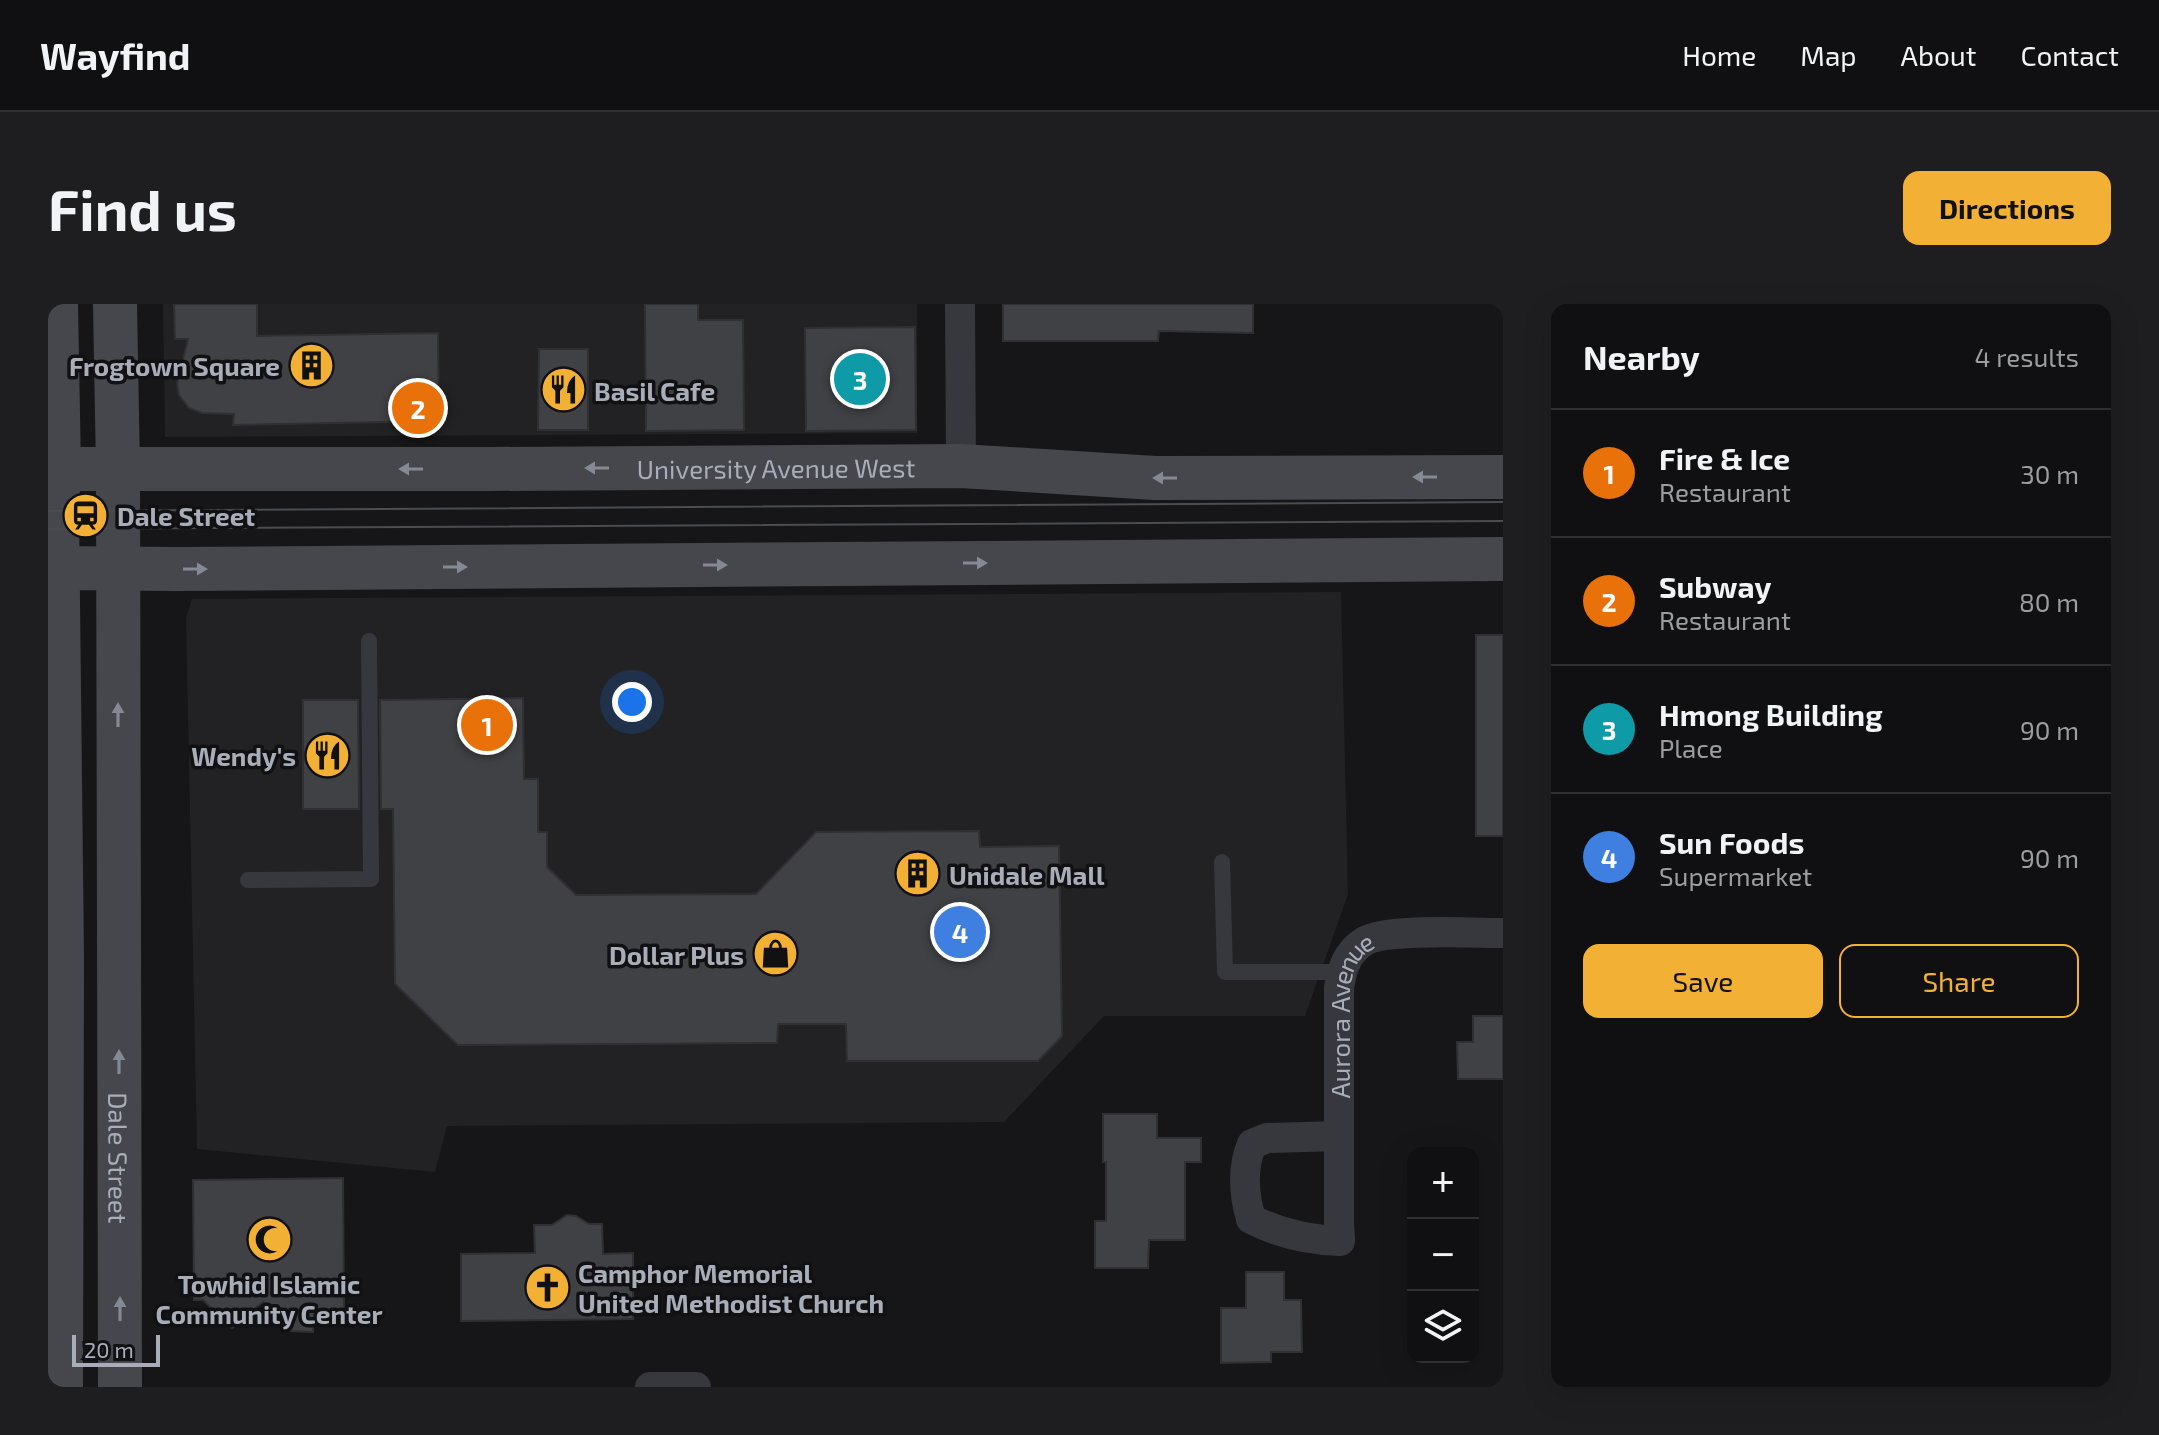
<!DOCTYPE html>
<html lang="en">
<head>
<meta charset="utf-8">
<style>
  :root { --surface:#101012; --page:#1e1e20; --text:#f1f3f6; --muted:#9c9d9f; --line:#303032; --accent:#f2b134 }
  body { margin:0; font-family:"Exo 2",sans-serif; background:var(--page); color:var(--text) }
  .controls { position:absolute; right:24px; bottom:24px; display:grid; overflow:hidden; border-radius:16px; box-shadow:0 8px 32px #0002 }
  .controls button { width:72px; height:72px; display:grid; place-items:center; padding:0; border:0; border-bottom:2px solid var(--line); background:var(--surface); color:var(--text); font:40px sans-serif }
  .scale { position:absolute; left:24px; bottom:20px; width:88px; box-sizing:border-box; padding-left:8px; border:4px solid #a8adb8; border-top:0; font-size:22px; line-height:28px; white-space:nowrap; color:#a8adb8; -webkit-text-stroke:6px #111113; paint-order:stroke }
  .you { position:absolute; left:584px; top:398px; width:28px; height:28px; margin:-20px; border:6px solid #fff; border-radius:50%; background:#1a73e8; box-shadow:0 0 0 12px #1a73e833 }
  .badge { display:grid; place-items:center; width:52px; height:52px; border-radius:50%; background:var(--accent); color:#fff; font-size:26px; font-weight:700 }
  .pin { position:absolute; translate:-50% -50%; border:4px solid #fff; box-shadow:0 2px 8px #0006 }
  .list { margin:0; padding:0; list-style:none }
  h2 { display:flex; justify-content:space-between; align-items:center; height:104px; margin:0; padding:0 32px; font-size:34px }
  h2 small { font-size:26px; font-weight:400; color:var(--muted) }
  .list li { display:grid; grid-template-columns:52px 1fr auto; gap:24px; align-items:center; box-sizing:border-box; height:128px; padding:0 32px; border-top:2px solid var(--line) }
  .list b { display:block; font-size:30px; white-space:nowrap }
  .list p { margin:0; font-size:26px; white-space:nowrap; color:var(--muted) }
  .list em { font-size:26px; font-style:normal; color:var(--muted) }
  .actions { display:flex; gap:16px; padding:24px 32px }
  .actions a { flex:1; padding:18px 0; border:2px solid var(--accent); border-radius:16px; text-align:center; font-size:28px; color:var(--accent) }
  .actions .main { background:var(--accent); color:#111 }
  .icon { flex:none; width:44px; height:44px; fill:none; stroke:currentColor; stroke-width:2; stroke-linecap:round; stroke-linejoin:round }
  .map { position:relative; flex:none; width:1455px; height:1083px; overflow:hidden; border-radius:16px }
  header { display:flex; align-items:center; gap:48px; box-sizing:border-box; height:112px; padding:0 40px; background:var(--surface); border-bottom:2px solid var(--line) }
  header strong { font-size:38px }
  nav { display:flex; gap:44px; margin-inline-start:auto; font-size:28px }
  .intro { display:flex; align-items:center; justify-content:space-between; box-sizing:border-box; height:192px; padding:0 48px }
  h1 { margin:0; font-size:56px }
  .button { padding:20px 36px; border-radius:16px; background:var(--accent); color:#111; font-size:28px; font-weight:700 }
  main { display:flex; gap:48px; padding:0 48px }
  aside { flex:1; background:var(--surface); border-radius:16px; box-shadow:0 8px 32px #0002 }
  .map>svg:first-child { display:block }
  .built { fill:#222225 }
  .building { fill:#404145; stroke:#303034; stroke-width:2 }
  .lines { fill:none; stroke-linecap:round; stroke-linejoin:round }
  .lane { stroke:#37383d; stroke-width:16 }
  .street { stroke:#37383d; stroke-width:30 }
  .secondary { stroke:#45474d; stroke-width:44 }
  .tram { stroke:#4a4c52; stroke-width:2 }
  .oneway { fill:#858993 }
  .labels { text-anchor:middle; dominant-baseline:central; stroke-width:7; stroke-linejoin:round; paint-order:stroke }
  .poi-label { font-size:26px; font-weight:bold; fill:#a8adb8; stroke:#111113; text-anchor:start }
  .street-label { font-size:26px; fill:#a8adb8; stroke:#111113 }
</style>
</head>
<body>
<header>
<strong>Wayfind</strong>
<nav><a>Home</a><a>Map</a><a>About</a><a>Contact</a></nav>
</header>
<div class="intro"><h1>Find us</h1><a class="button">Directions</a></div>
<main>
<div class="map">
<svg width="1455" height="1083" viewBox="0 0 1455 1083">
  <rect width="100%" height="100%" fill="#161618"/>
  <path class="built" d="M115 0H869V129L117 133Z
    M1293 288 1300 590 1257 712H1056L956 818 399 822 387 868 149 845 138 314 144 295Z"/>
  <path class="building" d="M126 0H209V32L390 29 391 117 185 121 186 110 154 109 141 104 131 91 129 80 140 35H127Z
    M597 0H650V16H695L696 126 598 127Z
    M955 0H1205V29L1111 27 1110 37H955Z
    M867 23 868 126 758 127 757 24Z
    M491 45H540V126H490Z
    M1428 331H1455V532H1428Z
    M475 394 476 475H490V528H499V563L528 591 708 590 768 528 931 527 932 543 1011 542 1014 732 990 757H799L798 720H730L729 739 410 741 347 680 345 505H333L332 396Z
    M255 396H310L311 505H255Z
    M1425 712H1455V775H1410L1409 738H1425Z
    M1055 810H1109V834H1153V858H1137V936H1101L1100 964H1047V917H1058V858H1055Z
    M295 874 296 1007H281V1018H265V1028L243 1027 215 998 184 1024 155 996H146L145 876Z
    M519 911 528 912 541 920H554L555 950 585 949V1015L413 1017V950L487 949 486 921H504Z
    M1198 968H1236V996H1253L1254 1048H1223V1058L1173 1059V1004H1198Z"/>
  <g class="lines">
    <path class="lane" d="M1174 558 1177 668H1293
      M200 576 323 575 321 337"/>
    <g class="street">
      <path d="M912 0 913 162"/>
      <path id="s1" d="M1291 832 1219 834 1204 840C1194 863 1196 891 1203 915 1232 930 1260 936 1292 937L1291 918V684C1294 664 1299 648 1317 637 1339 624 1426 629 1455 629"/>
      <path d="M602 1083H648"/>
    </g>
    <g class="secondary">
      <path d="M8 0 11 165 9 207 14 654 13 1083"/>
      <path id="s2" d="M67 0 70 166 72 1083"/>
      <path id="s3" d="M0 165H441L913 162 1107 174 1455 173"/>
      <path d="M0 264 129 265 1455 255"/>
    </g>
    <path class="tram" d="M0 207 1455 198
      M0 225 1455 217"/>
  </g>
  <defs><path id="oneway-solid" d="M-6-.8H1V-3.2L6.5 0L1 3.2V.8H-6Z" transform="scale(2)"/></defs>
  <g class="oneway">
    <use href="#oneway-solid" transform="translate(549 164) rotate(180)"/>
    <use href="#oneway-solid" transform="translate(363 165) rotate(180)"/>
    <use href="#oneway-solid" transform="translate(1377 173) rotate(180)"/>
    <use href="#oneway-solid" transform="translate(1117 174) rotate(180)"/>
    <use href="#oneway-solid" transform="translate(927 259)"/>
    <use href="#oneway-solid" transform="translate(667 261)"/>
    <use href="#oneway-solid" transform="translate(407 263)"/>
    <use href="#oneway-solid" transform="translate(147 265)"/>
    <use href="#oneway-solid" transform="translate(70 411) rotate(-90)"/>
    <use href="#oneway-solid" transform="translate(71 758) rotate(-90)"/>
    <use href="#oneway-solid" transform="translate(72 1005) rotate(-90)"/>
  </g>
  <defs>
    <symbol id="building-disc" viewBox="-11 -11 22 22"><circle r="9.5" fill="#f2b134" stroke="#111113"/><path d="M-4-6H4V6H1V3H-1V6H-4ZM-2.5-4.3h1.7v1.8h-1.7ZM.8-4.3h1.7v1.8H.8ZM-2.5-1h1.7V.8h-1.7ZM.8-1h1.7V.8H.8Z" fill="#111"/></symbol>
    <symbol id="restaurant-disc" viewBox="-11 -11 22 22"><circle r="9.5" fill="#f2b134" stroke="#111113"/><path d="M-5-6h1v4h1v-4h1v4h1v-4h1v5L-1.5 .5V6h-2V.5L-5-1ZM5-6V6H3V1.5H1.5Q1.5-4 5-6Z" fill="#111"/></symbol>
    <symbol id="station-disc" viewBox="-11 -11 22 22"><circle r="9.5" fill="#f2b134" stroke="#111113"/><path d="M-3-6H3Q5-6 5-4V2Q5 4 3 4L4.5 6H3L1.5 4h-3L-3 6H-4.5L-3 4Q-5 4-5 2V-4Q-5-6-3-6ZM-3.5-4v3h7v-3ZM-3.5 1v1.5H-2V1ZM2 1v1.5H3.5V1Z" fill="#111"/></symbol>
    <symbol id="shop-disc" viewBox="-11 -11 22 22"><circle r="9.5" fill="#f2b134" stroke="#111113"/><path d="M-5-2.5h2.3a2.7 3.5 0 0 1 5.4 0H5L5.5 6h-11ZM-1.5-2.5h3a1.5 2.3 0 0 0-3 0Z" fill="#111"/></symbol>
    <symbol id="mosque-disc" viewBox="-11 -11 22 22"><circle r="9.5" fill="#f2b134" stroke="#111113"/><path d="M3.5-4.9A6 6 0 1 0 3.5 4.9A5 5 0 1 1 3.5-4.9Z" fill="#111"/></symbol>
    <symbol id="church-disc" viewBox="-11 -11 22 22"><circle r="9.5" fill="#f2b134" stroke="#111113"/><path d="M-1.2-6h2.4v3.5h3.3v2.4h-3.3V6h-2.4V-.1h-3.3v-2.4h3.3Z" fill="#111"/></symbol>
  </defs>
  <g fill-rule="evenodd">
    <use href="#building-disc" x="238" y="36" width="51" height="51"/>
    <use href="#restaurant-disc" x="490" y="60" width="51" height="51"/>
    <use href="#station-disc" x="12" y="186" width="51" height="51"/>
    <use href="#restaurant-disc" x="254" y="426" width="51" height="51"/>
    <use href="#building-disc" x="844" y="544" width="51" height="51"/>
    <use href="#shop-disc" x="702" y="624" width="51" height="51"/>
    <use href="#mosque-disc" x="196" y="910" width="51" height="51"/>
    <use href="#church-disc" x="474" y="958" width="51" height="51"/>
  </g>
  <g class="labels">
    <g class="poi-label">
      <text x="232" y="61" text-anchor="end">Frogtown Square</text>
      <text x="546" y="86">Basil Cafe</text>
      <text x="69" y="211">Dale Street</text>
      <text x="248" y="451" text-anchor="end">Wendy's</text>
      <text x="901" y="570">Unidale Mall</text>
      <text x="696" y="650" text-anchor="end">Dollar Plus</text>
      <text x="530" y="968">Camphor Memorial<tspan x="530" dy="30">United Methodist Church</tspan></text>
      <text x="221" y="979" text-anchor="middle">Towhid Islamic<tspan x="221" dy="30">Community Center</tspan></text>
    </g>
    <g class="street-label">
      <text stroke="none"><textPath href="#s3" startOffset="728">University Avenue West</textPath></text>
      <text stroke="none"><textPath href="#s1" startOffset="486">Aurora Avenue</textPath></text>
      <text stroke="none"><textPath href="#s2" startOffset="854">Dale Street</textPath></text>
    </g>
  </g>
</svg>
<div class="controls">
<button>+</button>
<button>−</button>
<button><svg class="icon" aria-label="layers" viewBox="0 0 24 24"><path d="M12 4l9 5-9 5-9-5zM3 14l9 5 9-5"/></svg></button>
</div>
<div class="scale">20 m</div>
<div class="you"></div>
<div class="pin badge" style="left:439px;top:421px;background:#e8710a">1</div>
<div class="pin badge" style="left:370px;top:104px;background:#e8710a">2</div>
<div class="pin badge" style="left:812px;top:75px;background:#0f9aa8">3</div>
<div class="pin badge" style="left:912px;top:628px;background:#3f7fe0">4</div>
</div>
<aside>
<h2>Nearby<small>4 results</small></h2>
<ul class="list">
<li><span class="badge" style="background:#e8710a">1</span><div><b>Fire &amp; Ice</b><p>Restaurant</p></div><em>30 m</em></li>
<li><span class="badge" style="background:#e8710a">2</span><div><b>Subway</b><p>Restaurant</p></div><em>80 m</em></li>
<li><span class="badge" style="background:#0f9aa8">3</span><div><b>Hmong Building</b><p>Place</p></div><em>90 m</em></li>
<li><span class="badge" style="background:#3f7fe0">4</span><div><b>Sun Foods</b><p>Supermarket</p></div><em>90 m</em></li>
</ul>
<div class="actions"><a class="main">Save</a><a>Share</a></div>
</aside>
</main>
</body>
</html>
